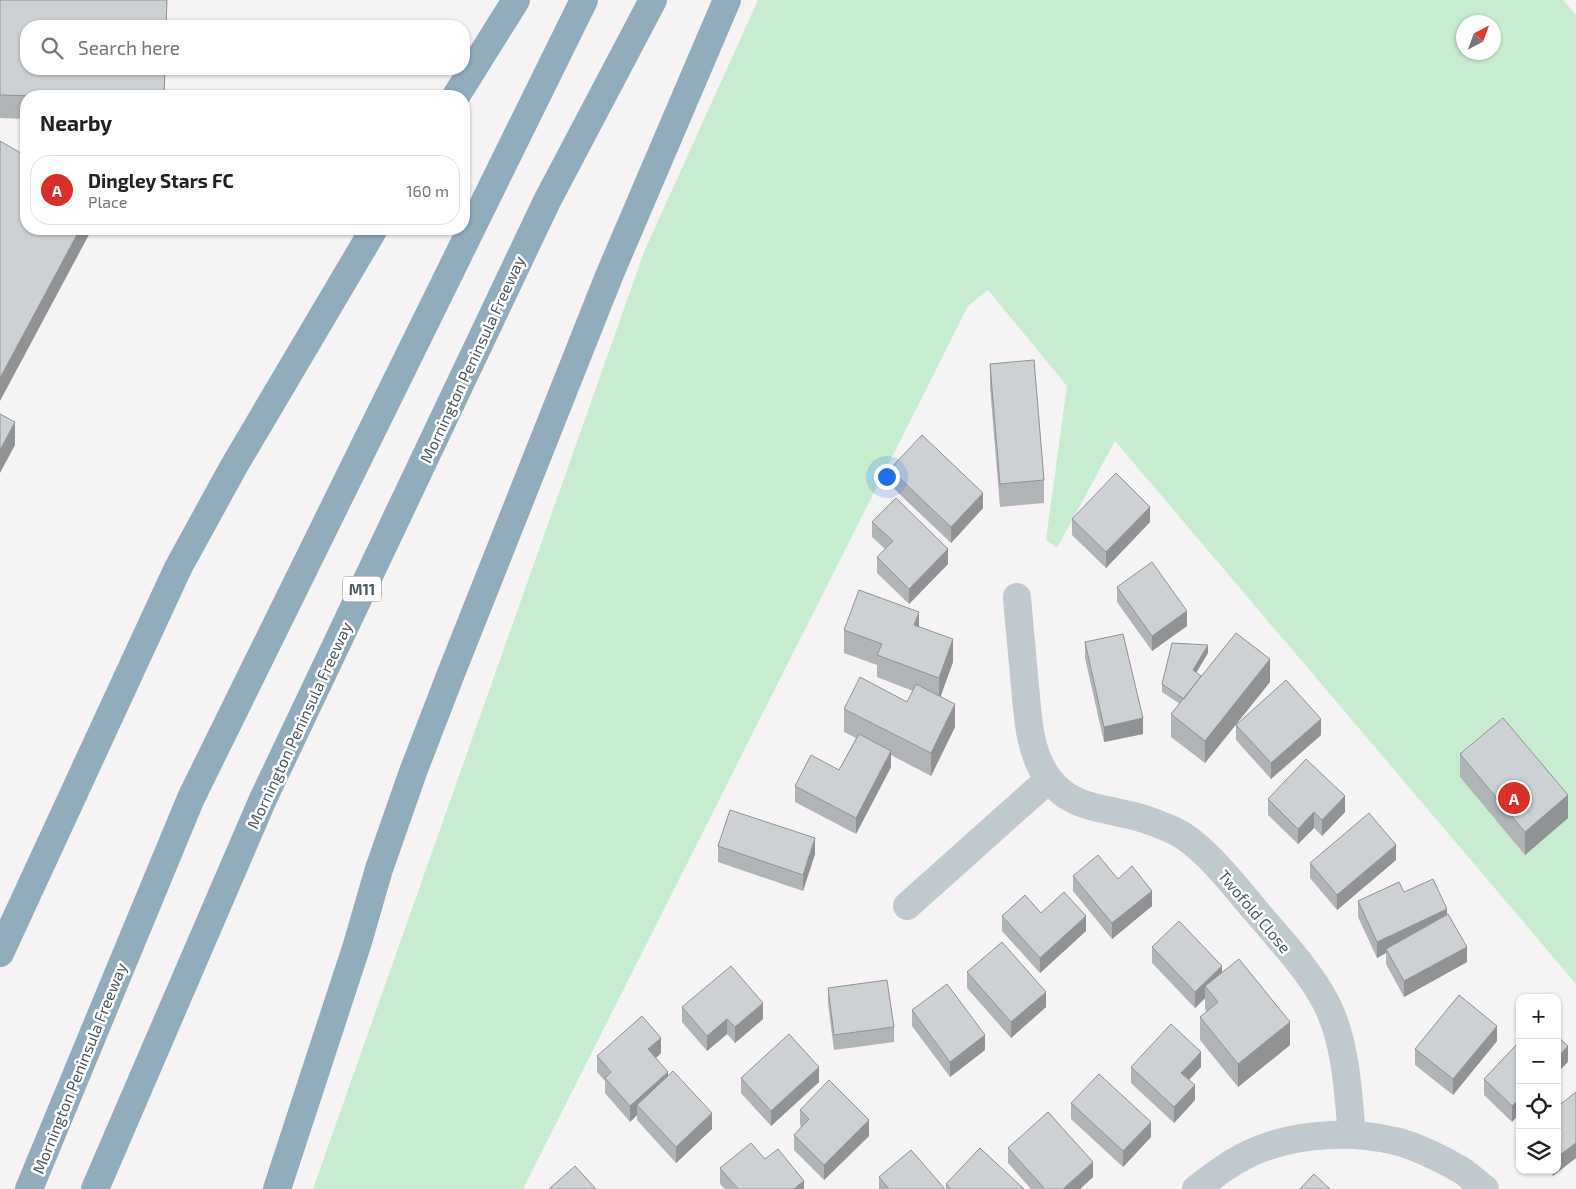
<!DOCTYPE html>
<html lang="en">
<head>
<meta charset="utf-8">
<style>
  :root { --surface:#fff; --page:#f2f2f2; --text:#222; --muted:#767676; --line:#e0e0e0; --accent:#d93025 }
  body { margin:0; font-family:"Exo 2",sans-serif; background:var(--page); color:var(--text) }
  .controls { position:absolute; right:15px; bottom:15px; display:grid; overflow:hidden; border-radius:10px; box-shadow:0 1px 4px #0004 }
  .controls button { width:45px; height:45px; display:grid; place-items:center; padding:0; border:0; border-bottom:1px solid var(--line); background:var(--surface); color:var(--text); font:25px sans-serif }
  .compass { position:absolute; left:1456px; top:15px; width:45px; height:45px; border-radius:50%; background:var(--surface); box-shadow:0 1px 4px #0004; rotate:41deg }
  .you { position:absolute; left:886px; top:476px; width:18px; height:18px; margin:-12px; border:4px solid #fff; border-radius:50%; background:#1a73e8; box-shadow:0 0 0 8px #1a73e833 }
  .badge { display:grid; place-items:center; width:32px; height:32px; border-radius:50%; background:var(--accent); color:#fff; font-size:16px; font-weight:700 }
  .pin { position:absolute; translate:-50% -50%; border:2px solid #fff; box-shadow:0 1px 5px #0006 }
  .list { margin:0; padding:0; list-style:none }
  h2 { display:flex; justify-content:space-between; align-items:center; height:65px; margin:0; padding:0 20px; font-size:21px }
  h2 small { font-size:16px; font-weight:400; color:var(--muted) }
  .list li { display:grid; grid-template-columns:32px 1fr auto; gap:15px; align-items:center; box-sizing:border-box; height:70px; margin:0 10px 10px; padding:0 10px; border:1px solid var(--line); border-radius:20px }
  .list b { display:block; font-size:19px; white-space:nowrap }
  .list p { margin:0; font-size:16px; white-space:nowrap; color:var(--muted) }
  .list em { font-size:16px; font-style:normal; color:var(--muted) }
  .icon { flex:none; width:28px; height:28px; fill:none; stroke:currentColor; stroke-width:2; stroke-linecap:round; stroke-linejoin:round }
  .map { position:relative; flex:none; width:1576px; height:1189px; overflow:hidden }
  .search { position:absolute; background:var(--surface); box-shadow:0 1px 4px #0004; left:20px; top:20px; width:450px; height:55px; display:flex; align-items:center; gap:12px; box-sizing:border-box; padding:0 18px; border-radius:20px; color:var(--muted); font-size:19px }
  .panel { position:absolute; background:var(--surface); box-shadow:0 1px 4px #0004; left:20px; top:90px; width:450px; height:145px; border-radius:20px }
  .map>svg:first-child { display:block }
  .green { fill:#c8ecd0; fill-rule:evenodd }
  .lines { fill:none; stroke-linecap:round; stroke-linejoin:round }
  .minor { stroke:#c0c9cd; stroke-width:28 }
  .motorway { stroke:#91acbb; stroke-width:28 }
  .wall { fill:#b0b4b6 }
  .shaded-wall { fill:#909294 }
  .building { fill:#cdd1d4; stroke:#909294 }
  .labels { text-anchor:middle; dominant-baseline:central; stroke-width:5; stroke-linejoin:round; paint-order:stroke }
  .shield { fill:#fff; stroke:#828b8e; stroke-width:1 }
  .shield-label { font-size:15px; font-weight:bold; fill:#4c595e }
  .street-label { font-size:16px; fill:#4c595e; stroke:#fff }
</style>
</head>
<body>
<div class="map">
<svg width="1576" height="1189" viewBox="0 0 1576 1189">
  <rect width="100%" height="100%" fill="#f5f3f3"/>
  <path class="green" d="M758 0H1563L1576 15V984L1115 441 1057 548 1046 540 1067 386 988 290 968 306 523 1189H313L644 252ZM1464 22H1494V52H1464Z"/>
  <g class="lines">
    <path class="minor" d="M1017 597C1019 624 1022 650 1024 676 1028 711 1027 749 1048 778 1069 806 1095 807 1125 814 1140 817 1154 822 1168 828 1179 832 1190 840 1199 848 1220 866 1237 889 1255 910 1280 940 1318 979 1332 1016 1347 1054 1348 1095 1352 1135
      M907 906 1049 779
      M1196 1189C1216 1174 1236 1158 1260 1149 1301 1133 1353 1131 1395 1141 1414 1145 1444 1160 1461 1170 1469 1175 1477 1183 1485 1189"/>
    <path class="motorway" d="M456 96 516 0
      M0 953 178 568 234 466 374 229
      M29 1189 191 798 584 0
      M95 1189 263 799 547 201 653 0
      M277 1189 357 945 379 869 413 772 450 676 609 276 727 0"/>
  </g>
  <path class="wall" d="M0 0H167L166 26 26 96V119L0 118Z
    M990 364 1044 480V503L1000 507 990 387Z
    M890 469 983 508 951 543 890 485Z
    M1072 519 1150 522 1106 568 1072 535Z
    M872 522 948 564 909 604 877 573V557L885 549 872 537Z
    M1117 587 1187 626 1152 651 1117 602Z
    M919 627 953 662 940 697 955 727 931 776 891 755V767L856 834 795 802V786L839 770 856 738 844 732V709L907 702 913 691 877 677V665L844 653V630Z
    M1085 642 1143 734 1104 742 1085 658Z
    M1208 653 1196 673 1201 676 1270 682 1205 763 1171 737V714L1180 704 1162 692V684Z
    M1236 725 1321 735 1271 779 1236 740Z
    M1460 754 1568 818 1525 855 1460 777Z
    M1268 799 1345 812 1322 836 1314 828 1298 844 1268 815Z
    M718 846 815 854 803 891 718 862Z
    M1396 860 1337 910 1310 878V863Z
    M1073 876 1118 879 1152 906 1112 939 1073 891Z
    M1404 892 1447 915 1467 962 1404 997 1386 964V953L1377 958 1358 917V901Z
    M1041 913 1086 931 1040 973 1002 931V916Z
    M1152 947 1222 972 1290 1045 1238 1087 1200 1040V1017L1207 1012 1205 1009V998L1195 1008 1152 963Z
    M967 972 1046 1007 1011 1038 967 988Z
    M828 988 894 1027V1042L834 1050 828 1004Z
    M682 1007 763 1019 735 1043 727 1034 707 1051 682 1022Z
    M912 1010 985 1050 950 1077 912 1026Z
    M1497 1041 1453 1095 1415 1065V1049Z
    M1520 1041V1113L1512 1122 1484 1095V1079Z
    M661 1053 656 1058 668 1076 712 1129 676 1163 637 1120V1115L630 1122 605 1093V1081L597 1072V1056Z
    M1131 1067H1201L1189 1080 1195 1100 1174 1123 1131 1083Z
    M741 1078 819 1082 771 1126 741 1093Z
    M1071 1103 1151 1137 1123 1167 1071 1119Z
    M800 1110 869 1136 824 1180 794 1150V1135L801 1127 800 1125Z
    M1008 1148 1093 1177 1080 1189H1031L1008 1163Z
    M765 1159 804 1189H725L720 1184V1168Z
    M1549 1170H1557L1553 1176Z
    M879 1177 945 1189H879Z
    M946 1184 1024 1189H946Z"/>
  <path class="shaded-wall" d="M80 229H92L0 401V378Z
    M15 422V445L0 473V450Z
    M983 493V508L951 543V527Z
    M1150 507V522L1106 568V552Z
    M948 549V564L909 604V589Z
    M1187 611V626L1152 651V636Z
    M919 612V635L914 625Z
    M953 639V662L939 701V678Z
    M1208 645V653L1193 678V670Z
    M1270 659V682L1205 763V741Z
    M955 704V727L931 776V753Z
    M1143 718V734L1104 742V727Z
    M1321 719V735L1271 779V763Z
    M891 751V767L856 834V818Z
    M1568 795V818L1525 855V832Z
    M1345 796V812L1322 836V820Z
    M1314 812V828L1298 844V829Z
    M815 838V854L803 891V875Z
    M1396 845V860L1337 910V895Z
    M1152 891V906L1112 939V923Z
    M1447 909V925L1386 949V953L1377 958V942Z
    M1086 916V931L1040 973V958Z
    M1467 947V962L1404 997V981Z
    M1222 966V982L1205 986V998L1195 1008V992Z
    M1046 992V1007L1011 1038V1022Z
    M763 1003V1019L735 1043V1027Z
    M727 1019V1034L707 1051V1036Z
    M1290 1022V1045L1238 1087V1064Z
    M1497 1026V1041L1453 1095V1079Z
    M985 1035V1050L950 1077V1062Z
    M661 1038V1053L648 1065V1049Z
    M1568 1046V1062L1557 1073V1058Z
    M1201 1052V1067L1181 1088V1073Z
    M819 1067V1082L771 1126V1111Z
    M668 1072V1088L637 1105V1115L630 1122V1106Z
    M1195 1085V1100L1174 1123V1107Z
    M1520 1098V1113L1512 1122V1106Z
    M712 1113V1129L676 1163V1147Z
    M869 1120V1136L824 1180V1165Z
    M1151 1122V1137L1123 1167V1151Z
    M1576 1143V1158L1553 1176V1170H1557V1157Z
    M1093 1162V1177L1080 1189H1063Z
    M804 1181V1189H794Z"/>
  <path class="building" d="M0 0H167L166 26H26V69H165L164 96H34L0 95Z
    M0 141 26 156V229H80L0 378Z
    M1034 360 1044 480 1000 484 990 364Z
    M0 414 15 422 0 450Z
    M922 435 983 493 951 527 890 469Z
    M1116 473 1150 507 1106 552 1072 519Z
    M896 498 948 549 909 589 877 557 893 541 872 522Z
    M1152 562 1187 611 1152 636 1117 587Z
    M859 590 919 612 914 625 953 639 939 678 877 655 882 644 844 630Z
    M1236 633 1270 659 1205 741 1171 714Z
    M1123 634 1143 718 1104 727 1085 642Z
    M1172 643 1208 645 1193 670 1201 676 1184 699 1162 684Z
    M860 677 907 702 916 684 955 704 931 753 844 709Z
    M1286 680 1321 719 1271 763 1236 725Z
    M1503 718 1568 795 1525 832 1460 754Z
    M859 734 891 751 856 818 795 786 811 755 839 770Z
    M1306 759 1345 796 1322 820 1314 812 1298 829 1268 799Z
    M730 810 815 838 803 875 718 846Z
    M1369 813 1396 845 1337 895 1310 863Z
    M1098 855 1118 879 1132 866 1152 891 1112 923 1073 876Z
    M1433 879 1447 909 1377 942 1358 901 1399 882 1404 892Z
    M1064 892 1086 916 1040 958 1002 916 1025 895 1041 913Z
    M1448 914 1467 947 1404 981 1386 949Z
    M1179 921 1222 966 1195 992 1152 947Z
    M1002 942 1046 992 1011 1022 967 972Z
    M1239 959 1290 1022 1238 1064 1200 1017 1218 1002 1205 986Z
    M731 966 763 1003 735 1027 727 1019 707 1036 682 1007Z
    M887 980 894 1027 834 1035 828 988Z
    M947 984 985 1035 950 1062 912 1010Z
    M1459 995 1497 1026 1453 1079 1415 1049Z
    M642 1016 661 1038 648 1049 668 1072 630 1106 605 1078 611 1072 597 1056Z
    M1171 1024 1201 1052 1181 1073 1195 1085 1174 1107 1131 1067Z
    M789 1034 819 1067 771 1111 741 1078Z
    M1557 1036 1568 1046 1557 1058Z
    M1520 1041V1098L1512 1106 1484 1079Z
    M673 1071 712 1113 676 1147 637 1105Z
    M1099 1074 1151 1122 1123 1151 1071 1103Z
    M829 1080 869 1120 824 1165 794 1135 809 1119 800 1110Z
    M1576 1092V1143L1557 1157V1107Z
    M1048 1112 1093 1162 1063 1189H1045L1008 1148Z
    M751 1143 765 1159 778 1149 804 1181 794 1189H738L720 1168Z
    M980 1148 1024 1189H951L946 1184Z
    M911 1150 945 1189H889L879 1177Z
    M575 1166 596 1189H549Z
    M1314 1174 1330 1189H1300Z"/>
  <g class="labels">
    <rect class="shield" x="343" y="576.5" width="38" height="25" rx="4"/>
    <g class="shield-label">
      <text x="362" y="589">M11</text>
    </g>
    <g class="street-label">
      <text transform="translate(472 359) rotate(-65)">Mornington Peninsula Freeway</text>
      <text transform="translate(299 725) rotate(-65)">Mornington Peninsula Freeway</text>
      <text transform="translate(1255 911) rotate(50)">Twofold Close</text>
      <text transform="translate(79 1068) rotate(-68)">Mornington Peninsula Freeway</text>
    </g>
  </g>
</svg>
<div class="controls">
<button>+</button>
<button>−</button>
<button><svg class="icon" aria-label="locate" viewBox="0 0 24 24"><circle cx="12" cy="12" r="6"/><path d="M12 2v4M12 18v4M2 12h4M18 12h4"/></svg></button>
<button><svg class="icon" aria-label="layers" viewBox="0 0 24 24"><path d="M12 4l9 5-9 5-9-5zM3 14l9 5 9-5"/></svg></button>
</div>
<svg class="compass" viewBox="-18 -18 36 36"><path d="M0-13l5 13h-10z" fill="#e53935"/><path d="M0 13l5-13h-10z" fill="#767676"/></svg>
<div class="you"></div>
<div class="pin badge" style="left:1514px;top:798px">A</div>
<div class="search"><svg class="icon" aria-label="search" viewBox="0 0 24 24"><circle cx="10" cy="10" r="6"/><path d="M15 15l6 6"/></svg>Search here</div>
<section class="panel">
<h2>Nearby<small></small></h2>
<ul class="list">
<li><span class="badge">A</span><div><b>Dingley Stars FC</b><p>Place</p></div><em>160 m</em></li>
</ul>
</section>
</div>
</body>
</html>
